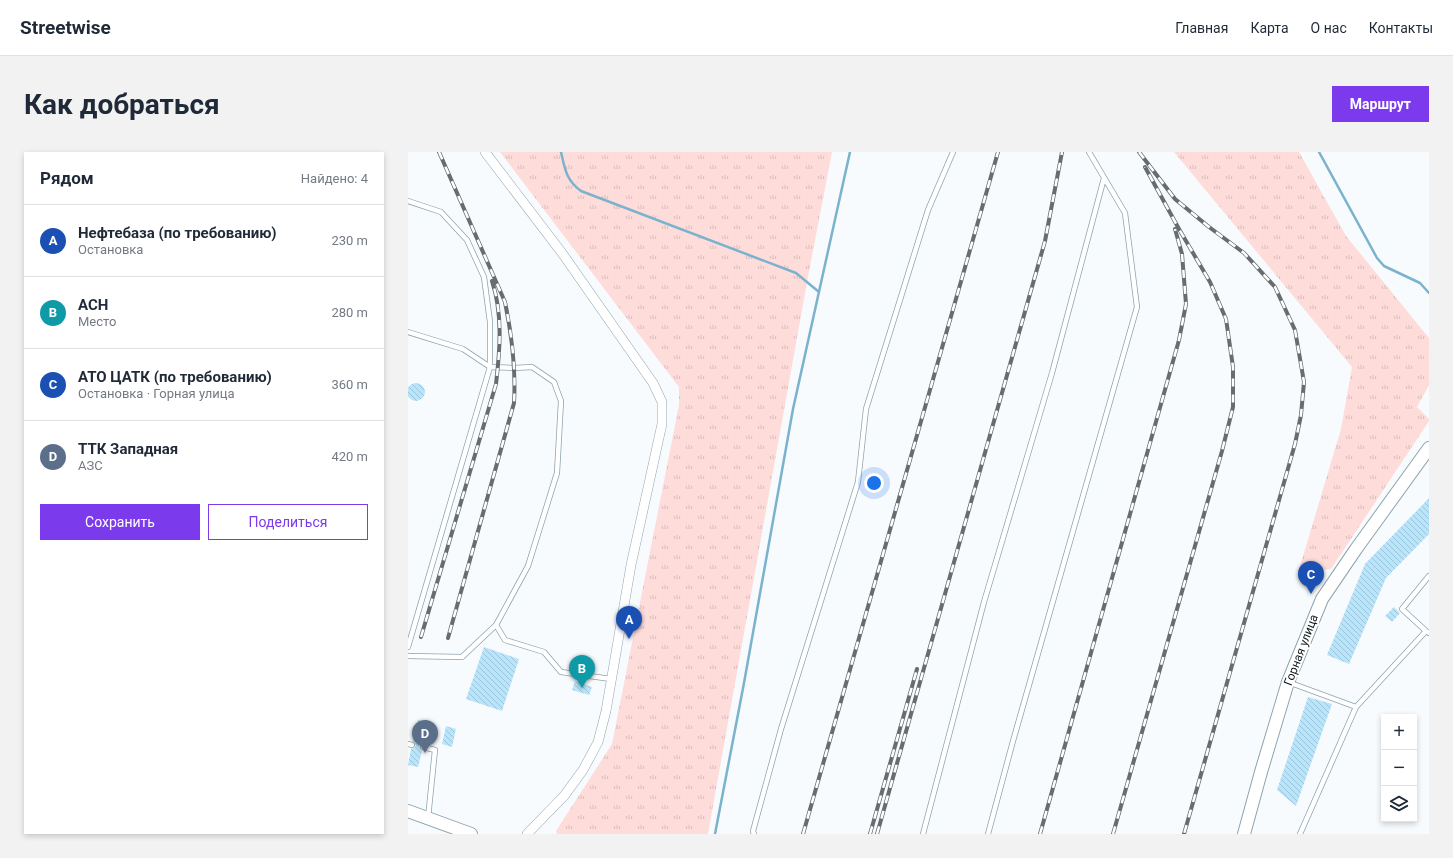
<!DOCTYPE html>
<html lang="ru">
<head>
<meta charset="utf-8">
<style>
  :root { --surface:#fff; --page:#f2f2f3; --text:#1f2937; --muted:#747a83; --line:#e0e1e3; --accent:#7c3aed }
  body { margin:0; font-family:Roboto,sans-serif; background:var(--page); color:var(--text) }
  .controls { position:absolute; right:12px; bottom:12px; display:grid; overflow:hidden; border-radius:0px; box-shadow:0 2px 6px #0003 }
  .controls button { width:36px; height:36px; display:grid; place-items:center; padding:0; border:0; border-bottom:1px solid var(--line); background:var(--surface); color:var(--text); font:20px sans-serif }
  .you { position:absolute; left:466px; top:331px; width:14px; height:14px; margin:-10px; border:3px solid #fff; border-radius:50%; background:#1a73e8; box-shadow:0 0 0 6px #1a73e833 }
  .badge { display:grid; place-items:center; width:26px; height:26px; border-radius:50%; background:var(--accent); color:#fff; font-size:13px; font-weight:700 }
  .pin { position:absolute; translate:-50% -33px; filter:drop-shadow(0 1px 2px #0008) }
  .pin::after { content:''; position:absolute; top:21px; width:14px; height:12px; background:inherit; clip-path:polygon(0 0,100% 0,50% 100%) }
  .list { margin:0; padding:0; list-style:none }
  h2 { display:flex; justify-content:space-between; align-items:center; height:52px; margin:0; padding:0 16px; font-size:17px }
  h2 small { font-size:13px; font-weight:400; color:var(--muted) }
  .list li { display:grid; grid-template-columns:26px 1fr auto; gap:12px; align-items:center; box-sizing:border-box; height:72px; padding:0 16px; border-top:1px solid var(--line) }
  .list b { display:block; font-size:15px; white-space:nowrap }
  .list p { margin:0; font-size:13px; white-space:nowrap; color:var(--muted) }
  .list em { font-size:13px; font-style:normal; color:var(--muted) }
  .actions { display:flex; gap:8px; padding:12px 16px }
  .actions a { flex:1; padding:9px 0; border:1px solid var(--accent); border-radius:0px; text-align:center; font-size:14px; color:var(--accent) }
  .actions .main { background:var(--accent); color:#fff }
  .icon { flex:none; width:22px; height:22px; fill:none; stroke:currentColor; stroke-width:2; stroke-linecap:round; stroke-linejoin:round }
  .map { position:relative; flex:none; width:1021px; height:682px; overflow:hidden; border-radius:0px }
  header { display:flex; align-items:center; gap:24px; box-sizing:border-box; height:56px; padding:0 20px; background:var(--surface); border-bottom:1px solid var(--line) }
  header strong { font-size:19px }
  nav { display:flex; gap:22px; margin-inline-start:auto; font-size:14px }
  .intro { display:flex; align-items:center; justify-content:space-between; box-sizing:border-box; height:96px; padding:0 24px }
  h1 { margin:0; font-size:28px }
  .button { padding:10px 18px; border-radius:0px; background:var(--accent); color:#fff; font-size:14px; font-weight:700 }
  main { display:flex; gap:24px; padding:0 24px }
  aside { flex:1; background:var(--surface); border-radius:0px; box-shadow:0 2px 6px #0003 }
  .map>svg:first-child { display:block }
  .grass { fill:url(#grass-tufts) }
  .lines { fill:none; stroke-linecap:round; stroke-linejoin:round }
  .stream { stroke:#7bb2cd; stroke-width:2.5 }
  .building { fill:url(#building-back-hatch) }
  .service-casing { stroke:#8fa3ad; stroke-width:6 }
  .minor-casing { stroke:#8fa3ad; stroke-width:10 }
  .tertiary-casing { stroke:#8fa3ad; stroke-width:14 }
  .service { stroke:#fff; stroke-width:4.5 }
  .minor { stroke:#fff; stroke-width:9 }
  .tertiary { stroke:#fff; stroke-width:12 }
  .rail-casing { stroke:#666c70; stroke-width:4 }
  .rail { stroke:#fff; stroke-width:2.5; stroke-dasharray:8; stroke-linecap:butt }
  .labels { text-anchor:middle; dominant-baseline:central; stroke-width:4; stroke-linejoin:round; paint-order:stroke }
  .street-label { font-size:12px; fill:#11191d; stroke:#fff }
</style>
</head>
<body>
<header>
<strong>Streetwise</strong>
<nav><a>Главная</a><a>Карта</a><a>О нас</a><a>Контакты</a></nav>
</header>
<div class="intro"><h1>Как добраться</h1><a class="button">Маршрут</a></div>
<main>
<aside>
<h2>Рядом<small>Найдено: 4</small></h2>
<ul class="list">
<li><span class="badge" style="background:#1a4fb4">A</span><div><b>Нефтебаза (по требованию)</b><p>Остановка</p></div><em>230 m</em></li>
<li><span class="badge" style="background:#0f9aa8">B</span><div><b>АСН</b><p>Место</p></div><em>280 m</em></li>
<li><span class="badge" style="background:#1a4fb4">C</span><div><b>АТО ЦАТК (по требованию)</b><p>Остановка · Горная улица</p></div><em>360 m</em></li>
<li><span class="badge" style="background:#5c6f8a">D</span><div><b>ТТК Западная</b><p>АЗС</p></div><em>420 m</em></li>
</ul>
<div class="actions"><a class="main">Сохранить</a><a>Поделиться</a></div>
</aside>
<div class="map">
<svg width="1021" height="682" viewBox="0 0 1021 682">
  <defs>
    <pattern id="grass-tufts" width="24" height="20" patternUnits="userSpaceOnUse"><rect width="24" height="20" fill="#fedcda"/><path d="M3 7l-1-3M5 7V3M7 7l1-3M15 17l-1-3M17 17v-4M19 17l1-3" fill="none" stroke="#d9bcbb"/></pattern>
    <pattern id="building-back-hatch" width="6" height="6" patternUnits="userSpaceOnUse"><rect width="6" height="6" fill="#b9e5fc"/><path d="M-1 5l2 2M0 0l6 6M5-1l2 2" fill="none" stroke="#9ec4d8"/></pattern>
  </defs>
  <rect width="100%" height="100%" fill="#f7fbfe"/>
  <path class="grass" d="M92 0H424L399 130 300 682H149L148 679 204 592 271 253V235Z
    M766 0H891L938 84 1021 186V233L1009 255 1021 267V269L923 417 890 421 933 277 944 215Z"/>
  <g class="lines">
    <path class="stream" d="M153 0C157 17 158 28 173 39L388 121 411 140
      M911 0 969 106 976 114 1012 131 1021 141
      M307 682 336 531 385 257 442 0"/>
  </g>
  <path class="building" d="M-1 240a9 9 0 1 1 18 0a9 9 0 1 1-18 0Z
    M1021 346V382L978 426 941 512 919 503 957 412Z
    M986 455 992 461 984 470 977 464Z
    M76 495 111 507 94 559 58 547Z
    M167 529 184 535 181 543 164 538Z
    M900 545 924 552 888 654 869 638Z
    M10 568 21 571 16 591 13 592 11 594 12 597 14 599 10 615 0 613 3 597 6 596 8 594 7 591 5 589Z
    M38 574 48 577 44 595 34 592Z"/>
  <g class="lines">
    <defs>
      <path id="service" d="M0 49 33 60 59 88 76 125 82 170V215L0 495
        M0 180 55 197 82 215 106 216 124 215 146 230 153 249 149 321 120 414 88 473 54 505 0 504
        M88 473 97 488 136 500 153 520 203 527
        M1018 479 994 457 1021 424
        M880 530 948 555 1018 479 1021 481
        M0 592 4 593
        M15 595 27 598 20 666
        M346 682 345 679 373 577 450 330 458 257 520 58 545 0
        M515 682 576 450 644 221 696 26
        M580 682 605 589 729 155 717 61 681 0
        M892 682 948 555"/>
      <path id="minor" d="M77 0 154 101 245 231 254 250V272L223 413 198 559 190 590 175 618 156 644 119 682"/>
      <path id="tertiary" d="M0 659 63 682
        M836 682 853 620 880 530 914 447 948 397 1021 296"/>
    </defs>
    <use href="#service" class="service-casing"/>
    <use href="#minor" class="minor-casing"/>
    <use href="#tertiary" class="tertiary-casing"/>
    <use href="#service" class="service"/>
    <use href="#minor" class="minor"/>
    <use href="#tertiary" class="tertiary"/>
    <defs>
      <path id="rail" d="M31 0 97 150C104 184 108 217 106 251L40 486
        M731 0 767 47 801 75 836 101 867 135 887 178 896 230 893 263 887 292 776 682
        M13 485 88 232C92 198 95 162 84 129
        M395 682 590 0
        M462 682 509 517
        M469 682 637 89 654 0
        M632 682 771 188 778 152 774 102 767 77
        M705 682 814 299 825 255V215L818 167 802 130 771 77 737 15"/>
    </defs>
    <use href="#rail" class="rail-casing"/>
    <use href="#rail" class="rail"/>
  </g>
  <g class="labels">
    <g class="street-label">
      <text transform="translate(893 498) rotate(-69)">Горная улица</text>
    </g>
  </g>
</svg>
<div class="controls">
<button>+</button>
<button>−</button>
<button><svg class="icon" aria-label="layers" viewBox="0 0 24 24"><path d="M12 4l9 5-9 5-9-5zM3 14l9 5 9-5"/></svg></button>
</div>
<div class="you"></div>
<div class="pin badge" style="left:221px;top:487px;background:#1a4fb4">A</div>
<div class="pin badge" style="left:174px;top:536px;background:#0f9aa8">B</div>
<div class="pin badge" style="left:903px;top:442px;background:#1a4fb4">C</div>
<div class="pin badge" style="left:17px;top:601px;background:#5c6f8a">D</div>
</div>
</main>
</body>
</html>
